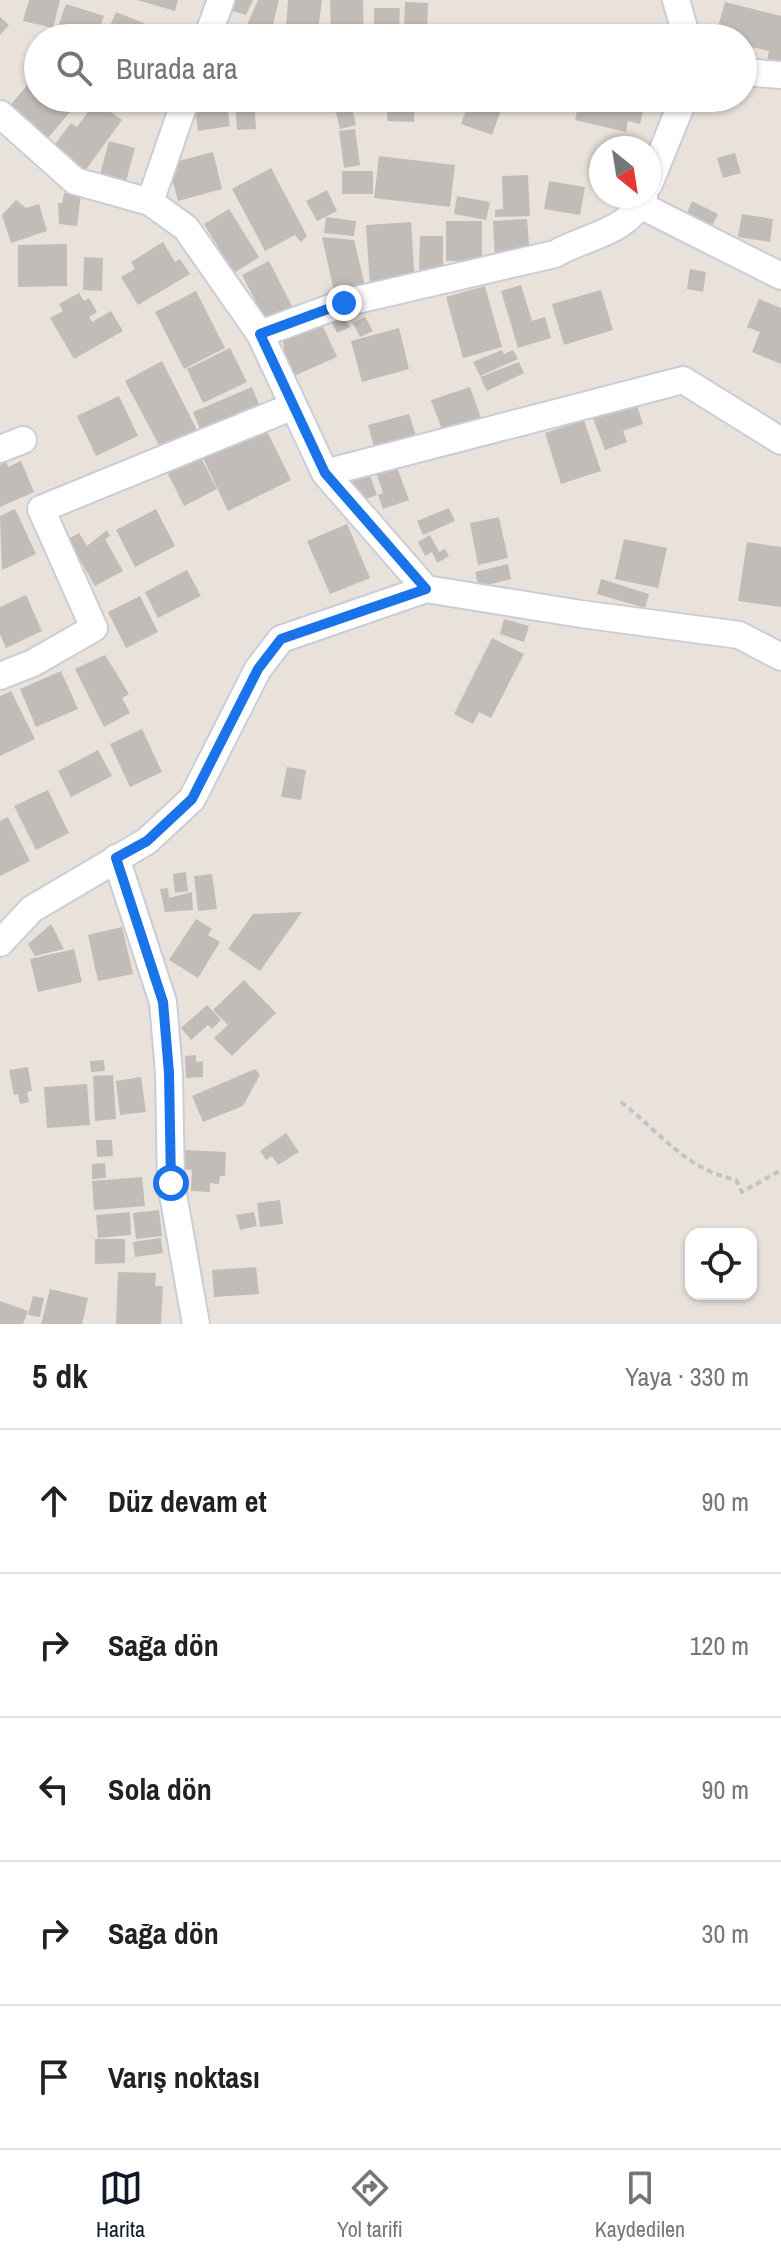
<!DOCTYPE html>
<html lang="tr">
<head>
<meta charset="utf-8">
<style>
  :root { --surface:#fff; --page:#f6f6f6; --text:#222; --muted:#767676; --line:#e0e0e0; --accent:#111827 }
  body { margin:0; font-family:"Archivo Narrow",sans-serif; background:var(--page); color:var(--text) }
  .controls { position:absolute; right:24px; bottom:24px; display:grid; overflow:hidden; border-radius:16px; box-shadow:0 2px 6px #0004 }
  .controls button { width:72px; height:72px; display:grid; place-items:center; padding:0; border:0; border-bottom:2px solid var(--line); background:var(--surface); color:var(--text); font:40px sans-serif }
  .compass { position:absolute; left:589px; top:136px; width:72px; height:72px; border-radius:50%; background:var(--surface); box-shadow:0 2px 6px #0004; rotate:150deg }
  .stop { position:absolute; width:24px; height:24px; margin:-18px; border:6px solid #1a73e8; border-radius:50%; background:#fff }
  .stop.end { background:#1a73e8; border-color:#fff; box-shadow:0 2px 8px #0008 }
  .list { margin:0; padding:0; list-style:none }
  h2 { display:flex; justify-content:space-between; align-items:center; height:104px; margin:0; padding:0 32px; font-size:34px }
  h2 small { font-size:26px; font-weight:400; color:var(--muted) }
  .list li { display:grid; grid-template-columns:52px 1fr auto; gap:24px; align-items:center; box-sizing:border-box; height:144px; padding:0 32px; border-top:2px solid var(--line) }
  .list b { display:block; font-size:30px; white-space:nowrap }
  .list em { font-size:26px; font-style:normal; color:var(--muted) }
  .icon { flex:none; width:44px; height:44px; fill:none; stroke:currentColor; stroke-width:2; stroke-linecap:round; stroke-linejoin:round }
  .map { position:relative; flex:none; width:781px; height:1324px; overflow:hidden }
  .search { position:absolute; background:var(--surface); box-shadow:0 2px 6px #0004; left:24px; right:24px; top:24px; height:88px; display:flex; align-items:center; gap:20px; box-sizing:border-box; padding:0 28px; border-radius:44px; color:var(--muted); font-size:30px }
  .sheet { height:824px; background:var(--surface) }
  nav { display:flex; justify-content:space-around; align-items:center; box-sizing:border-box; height:112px; border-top:2px solid var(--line); background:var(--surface); font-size:22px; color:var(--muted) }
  nav a { display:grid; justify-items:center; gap:4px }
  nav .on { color:var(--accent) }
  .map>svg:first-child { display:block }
  .building { fill:#c1bcb8 }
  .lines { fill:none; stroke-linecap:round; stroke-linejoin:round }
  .minor-casing { stroke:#cacdd8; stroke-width:30 }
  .path { stroke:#c3c3c3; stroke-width:4; stroke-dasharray:6 4; stroke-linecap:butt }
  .minor { stroke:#fff; stroke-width:26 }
  .route { stroke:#1a73e8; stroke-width:10 }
</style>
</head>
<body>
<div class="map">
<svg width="781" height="1324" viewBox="0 0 781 1324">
  <rect width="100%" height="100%" fill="#e9e2db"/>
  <path class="building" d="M29 0H60L53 28 23 21Z
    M137 0H178L175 11Z
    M227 0H253L246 15 225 9Z
    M258 0H279L271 33 246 27Z
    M288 0H322L318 30 286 27Z
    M330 0H363L364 38H331Z
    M405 2 428 3 427 30 404 29Z
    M725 2 781 16V65L767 61 769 51 743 45V38L715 37Z
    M66 4 104 16 96 38H54Z
    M374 8H400L399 30 374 29Z
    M116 12 144 23 138 38H105Z
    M0 17 9 25 0 35Z
    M38 72V98H82L47 139 9 107Z
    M193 98H226L230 126 198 131Z
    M235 98H254L256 129 237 130Z
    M388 98H415L414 122 387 121Z
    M470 98 502 107 492 135 461 124Z
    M580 98H646L640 124 628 121 626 132 575 120Z
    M96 101 122 120 85 171 52 148 71 123 77 127Z
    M351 105 356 125 340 129 335 109Z
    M355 129 360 165 344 168 339 131Z
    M617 139 641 148H613Z
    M109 141 135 148 125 185 99 178Z
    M213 152 222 189 178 201 168 164Z
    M735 153 741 173 723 178 717 158Z
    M379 156 455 165 450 207 374 198Z
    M271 168 307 236 301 242 295 235 265 251 232 189Z
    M342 171H373V194H342Z
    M528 175 530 216 495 217V210L503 209 502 176Z
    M549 181 585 187 580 215 544 209Z
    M327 190 337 211 317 221 306 201Z
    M64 193 81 195 77 226 59 224 58 203H62Z
    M457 196 490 202 486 220 454 214Z
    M16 200 26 208 39 204 47 231 11 243 2 215Z
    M692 201 718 214 711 228 686 215Z
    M229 209 259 257 234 273 204 224Z
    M742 214 773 219 770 242 738 237Z
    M326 217 356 221 354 236 324 233Z
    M527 219 530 256 495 259 493 221Z
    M446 221H482V261H446Z
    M411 222 415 284 370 287 366 225Z
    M420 236H443V270H419Z
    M322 237 354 240 367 294 336 301Z
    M163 242 175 262 180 259 190 274 138 305 121 277 135 269 131 262Z
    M67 244V286L18 287V245Z
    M84 257 103 258 102 291 83 290Z
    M269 261 294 310 267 323 242 275Z
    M690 269 706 272 703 292 687 289Z
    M521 285 532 321 545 317 551 338 518 348 501 291Z
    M485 286 502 347 463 358 446 297Z
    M601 290 613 330 564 345 552 304Z
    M196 291 225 348 184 369 155 312Z
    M79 293 84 301 89 298 97 312 89 317 92 322 111 311 123 331 74 359 50 318 63 311 59 304Z
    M759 299 781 308V364L752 352 760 332 747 327Z
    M342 313 350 327 337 333 330 319Z
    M365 317 373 331 360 337 353 323Z
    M320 320 337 357 287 379 283 340Z
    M399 328 409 369 362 382 351 341Z
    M230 348 247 382 203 403 187 369Z
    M502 350 504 354 513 350 518 359 480 376 473 362Z
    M162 361 197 430 161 449 125 381Z
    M519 362 524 373 487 391 480 377Z
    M252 387 262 412 203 437 193 412Z
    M470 387 482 421 444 435 431 400Z
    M119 396 138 436 96 456 77 416Z
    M634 397 643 424 623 431 627 442 605 450 591 413Z
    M409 414 416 436 374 447 368 425Z
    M584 420 601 471 561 484 545 433Z
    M264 425 291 480 228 511 202 456Z
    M198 452 217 489 184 506 165 468Z
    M21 461 34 492 0 507V465L6 462 8 467Z
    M395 462 409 500 383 509 378 495 383 493 375 470Z
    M367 467 377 495 358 502 347 474Z
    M449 508 455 521 423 535 417 521Z
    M15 509 36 554 2 570 0 516Z
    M156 509 175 546 135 567 116 530Z
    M499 517 508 558 478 565 470 523Z
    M347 524 370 578 330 594 307 541Z
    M107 530 110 536 105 539 123 571 95 586 68 539 79 533 87 546Z
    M430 535 439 552 445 549 449 556 437 563 432 552 425 556 418 542Z
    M624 539 667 548 658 588 615 579Z
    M747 542 781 547V607L738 601Z
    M508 564 511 579 479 587 475 572Z
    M187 570 201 596 158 618 145 592Z
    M601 579 649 594 645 608 597 594Z
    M26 595 42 631 6 648 0 634V607Z
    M140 596 158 632 126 648 108 612Z
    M504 619 529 626 524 642 500 634Z
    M492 638 524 654 491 718 479 712 473 724 454 714Z
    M105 655 129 694 122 698 130 713 104 727 75 669Z
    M61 671 78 709 36 727 20 689Z
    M11 691 35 739 0 756V696Z
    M142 729 162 772 130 787 110 744Z
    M98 750 112 776 71 797 58 771Z
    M287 767 306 770 301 800 281 797Z
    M48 790 69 833 36 850 14 806Z
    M8 817 30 861 0 876V821Z
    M186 872 188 891 175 893 173 874Z
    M212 874 217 909 198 911 194 876Z
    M168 888 169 898 192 892 193 910 165 912 160 889Z
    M302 912 260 971 228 949 253 914Z
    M196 919 212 929 208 935 220 942 198 978 169 960Z
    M51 924 64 949 35 956 28 944Z
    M122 927 133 974 98 981 88 935Z
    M74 949 82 982 38 992 30 959Z
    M244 980 276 1013 232 1056 214 1038 228 1025 213 1010Z
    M207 1005 221 1020 212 1029 208 1025 191 1040 181 1028Z
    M196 1055V1062L203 1061V1077L186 1078 185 1056Z
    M104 1060 105 1071 91 1072 90 1061Z
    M28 1067 32 1091 27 1092 29 1102 20 1104 18 1094 14 1095 9 1070Z
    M255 1069 260 1075 243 1106 203 1122 192 1096Z
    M113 1075 116 1119 95 1121 93 1076Z
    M141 1077 146 1112 120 1115 116 1081Z
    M87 1084 90 1125 47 1128 44 1087Z
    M286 1133 299 1152 278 1165 272 1156 266 1160 260 1151Z
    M96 1140H112L113 1156 97 1157Z
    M185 1150 226 1152 225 1176H220L219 1184 210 1183V1192L191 1191 192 1170 184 1169Z
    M105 1163 106 1178 92 1179V1164Z
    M142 1177 145 1206 94 1210 92 1181Z
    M280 1200 283 1224 260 1227 257 1203Z
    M159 1210 162 1236 136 1239 133 1213Z
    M130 1212 131 1235 98 1238 96 1215Z
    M254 1212 257 1226 240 1230 236 1215Z
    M161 1238 163 1253 135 1257 133 1242Z
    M95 1239H125V1263L95 1264Z
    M256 1267 259 1294 214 1297 212 1270Z
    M118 1272 156 1273 155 1286H163L161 1324H116Z
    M50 1289 88 1298 82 1324H41Z
    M33 1296 44 1298 40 1317 28 1315Z
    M0 1301 28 1311 23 1324H0Z"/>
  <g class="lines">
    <defs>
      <path id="minor" d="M676 0 687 38
        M207 38 221 0
        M743 72 781 75
        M0 114 75 181 150 202 186 228 260 334 325 473 426 589
        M649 184 684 98
        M150 202 186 98
        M640 205 781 276
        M260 334 344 303 555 254C587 235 628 234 644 196
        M0 449 23 440
        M325 473 683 380 781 441
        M0 676 33 663 94 628 41 509 291 407
        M116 858 163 1002 169 1073 171 1183 196 1324
        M0 943 32 909 147 841 192 799 258 669 281 639 426 589 581 614 739 635 781 657"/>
    </defs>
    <use href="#minor" class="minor-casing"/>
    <path class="path" d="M621 1102C662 1134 684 1168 736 1180L742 1192 781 1170"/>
    <use href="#minor" class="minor"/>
  </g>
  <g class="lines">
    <path class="route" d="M171 1183 169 1073 163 1002 116 858 147 841 192 799 258 669 281 639 426 589 325 473 260 334 344 303"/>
  </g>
</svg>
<div class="controls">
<button><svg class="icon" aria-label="locate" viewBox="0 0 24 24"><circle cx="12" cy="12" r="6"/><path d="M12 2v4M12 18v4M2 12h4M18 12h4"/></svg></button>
</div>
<svg class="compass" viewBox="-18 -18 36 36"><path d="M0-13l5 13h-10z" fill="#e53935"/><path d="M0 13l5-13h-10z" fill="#767676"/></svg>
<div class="stop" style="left:171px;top:1183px"></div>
<div class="stop end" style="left:344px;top:303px"></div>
<div class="search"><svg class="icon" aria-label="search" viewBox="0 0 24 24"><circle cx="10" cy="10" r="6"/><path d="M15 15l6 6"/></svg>Burada ara</div>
</div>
<section class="sheet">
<h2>5 dk<small>Yaya · 330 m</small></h2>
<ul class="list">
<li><svg class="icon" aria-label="ahead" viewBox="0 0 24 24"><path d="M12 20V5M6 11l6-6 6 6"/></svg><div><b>Düz devam et</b></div><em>90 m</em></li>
<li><svg class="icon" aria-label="right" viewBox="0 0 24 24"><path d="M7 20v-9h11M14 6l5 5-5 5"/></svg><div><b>Sağa dön</b></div><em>120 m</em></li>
<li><svg class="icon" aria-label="left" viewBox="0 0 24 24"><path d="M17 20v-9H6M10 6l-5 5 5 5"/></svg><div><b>Sola dön</b></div><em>90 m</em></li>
<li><svg class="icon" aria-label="right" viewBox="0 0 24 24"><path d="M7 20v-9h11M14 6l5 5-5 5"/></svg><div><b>Sağa dön</b></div><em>30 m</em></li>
<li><svg class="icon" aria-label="arrive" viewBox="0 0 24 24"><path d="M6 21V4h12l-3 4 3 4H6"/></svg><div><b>Varış noktası</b></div></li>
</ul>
</section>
<nav>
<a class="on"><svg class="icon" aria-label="map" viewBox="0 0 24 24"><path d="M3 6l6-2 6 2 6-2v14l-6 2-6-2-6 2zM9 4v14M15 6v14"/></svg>Harita</a>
<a><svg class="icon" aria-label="directions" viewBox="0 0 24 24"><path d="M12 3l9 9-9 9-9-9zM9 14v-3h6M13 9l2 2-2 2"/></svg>Yol tarifi</a>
<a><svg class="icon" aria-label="saved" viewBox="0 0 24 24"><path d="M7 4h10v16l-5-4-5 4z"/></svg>Kaydedilen</a>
</nav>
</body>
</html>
